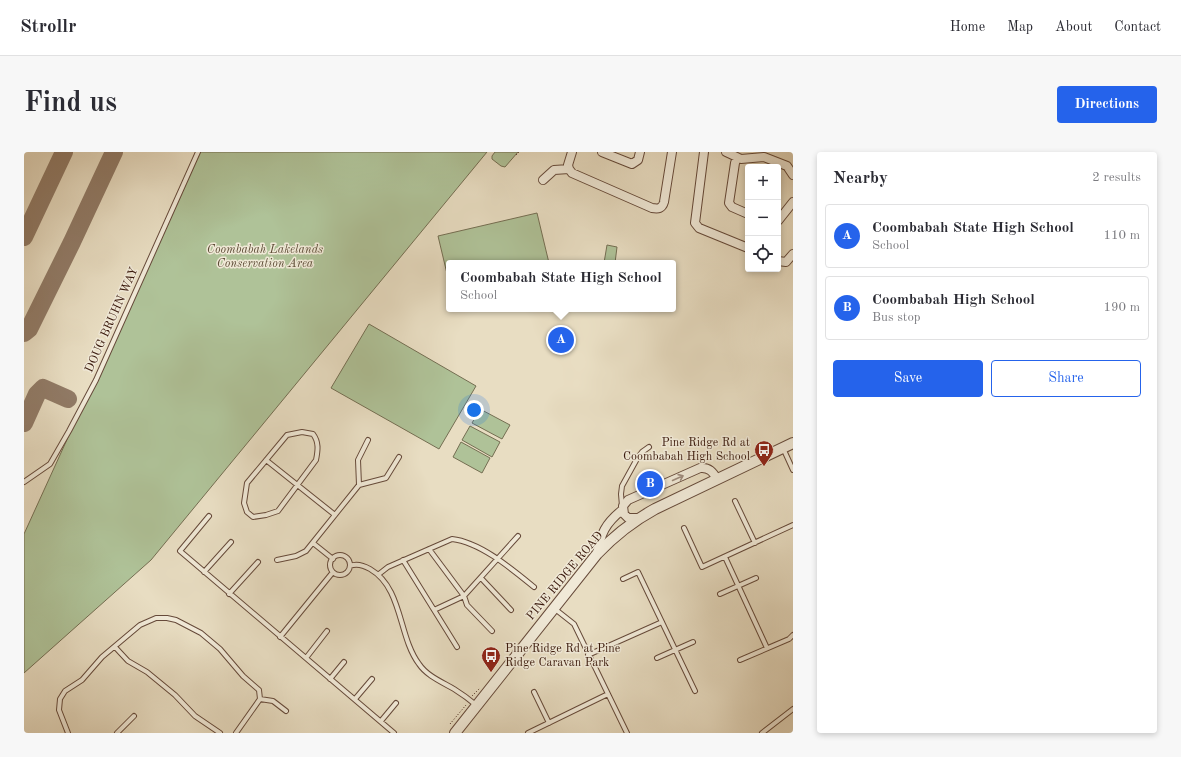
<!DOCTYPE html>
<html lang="en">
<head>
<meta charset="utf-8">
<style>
  :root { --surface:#fff; --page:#f7f7f7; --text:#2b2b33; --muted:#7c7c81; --line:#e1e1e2; --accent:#2563eb }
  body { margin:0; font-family:"Old Standard TT",serif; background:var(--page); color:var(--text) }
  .controls { position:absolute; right:12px; top:12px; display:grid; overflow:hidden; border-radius:4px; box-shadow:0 2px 6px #0003 }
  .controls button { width:36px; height:36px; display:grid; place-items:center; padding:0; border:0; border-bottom:1px solid var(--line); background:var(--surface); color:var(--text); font:20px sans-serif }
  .you { position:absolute; left:450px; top:258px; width:14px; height:14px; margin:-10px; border:3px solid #fff; border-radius:50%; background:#1a73e8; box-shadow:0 0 0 6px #1a73e833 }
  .badge { display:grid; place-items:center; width:26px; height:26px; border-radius:50%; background:var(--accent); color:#fff; font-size:13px; font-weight:700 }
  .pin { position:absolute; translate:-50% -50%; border:2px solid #fff; box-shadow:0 1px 4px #0006 }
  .popup { position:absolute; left:422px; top:108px; width:230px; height:52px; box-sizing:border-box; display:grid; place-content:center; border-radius:4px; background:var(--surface); filter:drop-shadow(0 1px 3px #0005); font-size:13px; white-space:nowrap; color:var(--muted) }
  .popup b { font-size:15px; color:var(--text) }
  .popup::after { content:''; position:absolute; left:50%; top:100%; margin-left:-8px; border:8px solid transparent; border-top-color:var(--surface) }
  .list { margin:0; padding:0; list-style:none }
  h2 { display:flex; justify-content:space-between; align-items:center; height:52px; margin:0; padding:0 16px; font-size:17px }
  h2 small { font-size:13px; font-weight:400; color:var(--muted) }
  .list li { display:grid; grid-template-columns:26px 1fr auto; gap:12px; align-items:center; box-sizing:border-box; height:64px; margin:0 8px 8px; padding:0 8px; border:1px solid var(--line); border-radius:4px }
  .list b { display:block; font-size:15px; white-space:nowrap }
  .list p { margin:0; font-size:13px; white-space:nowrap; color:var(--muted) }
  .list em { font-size:13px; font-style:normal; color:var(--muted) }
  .actions { display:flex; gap:8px; padding:12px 16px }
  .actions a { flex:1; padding:9px 0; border:1px solid var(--accent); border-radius:4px; text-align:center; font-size:14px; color:var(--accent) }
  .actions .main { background:var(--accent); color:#fff }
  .icon { flex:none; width:22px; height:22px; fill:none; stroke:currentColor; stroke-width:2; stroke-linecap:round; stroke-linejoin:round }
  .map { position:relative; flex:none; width:769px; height:581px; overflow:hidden; border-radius:4px }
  header { display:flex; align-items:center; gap:24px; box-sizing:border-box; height:56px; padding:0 20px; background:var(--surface); border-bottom:1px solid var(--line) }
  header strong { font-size:19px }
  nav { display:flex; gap:22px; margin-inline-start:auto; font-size:14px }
  .intro { display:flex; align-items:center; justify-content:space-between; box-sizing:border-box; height:96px; padding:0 24px }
  h1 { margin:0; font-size:28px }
  .button { padding:10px 18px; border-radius:4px; background:var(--accent); color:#fff; font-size:14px; font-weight:700 }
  main { display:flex; gap:24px; padding:0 24px }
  aside { flex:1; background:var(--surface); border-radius:4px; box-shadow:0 2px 6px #0003 }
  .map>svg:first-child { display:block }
  .green { fill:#afc298; stroke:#746e52 }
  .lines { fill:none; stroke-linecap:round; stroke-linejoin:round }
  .taxiway { stroke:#917b67; stroke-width:18 }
  .service-casing { stroke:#664a3a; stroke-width:6 }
  .minor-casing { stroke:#664a3a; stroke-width:10 }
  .tertiary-casing { stroke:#664a3a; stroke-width:12 }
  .path { stroke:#3a190c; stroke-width:1; stroke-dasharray:1 2; stroke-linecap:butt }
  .service { stroke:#f0e9d7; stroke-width:4 }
  .minor { stroke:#f0e9d7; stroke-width:8 }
  .tertiary { stroke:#f0e9d7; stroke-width:10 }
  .oneway { stroke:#9e8b7c }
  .labels { text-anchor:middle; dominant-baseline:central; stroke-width:3; stroke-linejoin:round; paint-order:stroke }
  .park-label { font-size:12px; font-style:italic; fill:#5d4c36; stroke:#f0e9d7 }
  .street-label { font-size:12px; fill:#3a190c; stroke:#f0e9d7 }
  .poi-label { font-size:12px; fill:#3a190c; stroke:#f0e9d7; text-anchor:end }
</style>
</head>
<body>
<header>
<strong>Strollr</strong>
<nav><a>Home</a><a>Map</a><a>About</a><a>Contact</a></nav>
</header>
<div class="intro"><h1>Find us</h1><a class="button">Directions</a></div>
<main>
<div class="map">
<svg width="769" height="581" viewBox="0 0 769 581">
  <rect width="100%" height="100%" fill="#e8ddc2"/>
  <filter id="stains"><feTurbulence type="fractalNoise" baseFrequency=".005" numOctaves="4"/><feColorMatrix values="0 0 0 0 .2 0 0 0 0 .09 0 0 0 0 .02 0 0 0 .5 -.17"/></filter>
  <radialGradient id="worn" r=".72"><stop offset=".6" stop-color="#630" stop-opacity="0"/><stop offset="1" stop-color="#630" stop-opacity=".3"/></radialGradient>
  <path class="green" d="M174 0H463L127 408 0 521V382Z
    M471 0H494L481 15 477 14 468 7V4Z
    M513 61 525 111H425V130L414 84Z
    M583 93 593 95 591 111H580Z
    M345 172 452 234 415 297 307 236Z
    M456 257 486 273 478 287 448 271Z
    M446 274 476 290 468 305 438 288Z
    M437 290 466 306 458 321 429 305Z"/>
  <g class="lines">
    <path class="taxiway" d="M0 85 40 0
      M0 181 5 177 48 90 90 0
      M0 271 13 242 19 236 44 247"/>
    <defs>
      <path id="service" d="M278 280 289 282C295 290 294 298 292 308L254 359 242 363 229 365 223 360 220 351 223 331 263 283Z
        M759 296 769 318
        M242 308 311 363
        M0 330 26 312 45 279 72 228 174 0
        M335 333 334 308 344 288
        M711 349 731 391
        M598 354 597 342 598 334 614 305 618 300 625 295
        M185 364 156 399 370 581
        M660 376 678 415 769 373
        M289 391 309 407
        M405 397 440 444 443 453 468 479
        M306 413a10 10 0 1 1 20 0a10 10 0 1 1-20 0Z
        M701 405 743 496
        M253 408 272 404 282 399 335 333 362 326 375 305
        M379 408 433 495
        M326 414C333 411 339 413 346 417 379 436 374 484 395 512 403 524 418 530 430 537 438 542 445 547 452 553
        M180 420 207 390
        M355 422 364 415 428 387C456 390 488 417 510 435
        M457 426 487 458
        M599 427 614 420 671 539
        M205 442 234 410
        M696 442 732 426
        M531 457 550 472 603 581
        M410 458 440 444 494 384
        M256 485 309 420
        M91 495 104 509 123 520 151 543 171 564 196 581
        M564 503 638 470
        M282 506 303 479
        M633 506 669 490
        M716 508 765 487 769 483
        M306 527 320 510
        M510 540 525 571
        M236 547 249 549 262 559
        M331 547 348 527
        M357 569 372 551
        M44 581 35 558 36 547 41 539 58 528 78 505 116 473 132 466H143L152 468 177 481 196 497 219 524 235 538 236 547 212 581
        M93 581 110 564
        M504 581 584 542
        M738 581 769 557"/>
      <path id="minor" d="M578 0 608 12 614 8 616 0
        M680 0 671 71 675 76 724 96
        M702 0 717 7 740 5 763 14 769 23
        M713 5 711 11 705 51 708 55 724 62
        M545 17 548 21 628 56C634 57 638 57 640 50L648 0
        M519 28 530 18 545 17 544 13 548 0
        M754 69 769 50
        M754 109 762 110 769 102
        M614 366H604L600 362 599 354 604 348 676 316C685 315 689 320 693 327
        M573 402C577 381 581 372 598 358"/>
      <path id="tertiary" d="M431 581 573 402C590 384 609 369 631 357L769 291"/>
    </defs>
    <use href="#service" class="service-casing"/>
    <use href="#minor" class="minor-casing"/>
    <use href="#tertiary" class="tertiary-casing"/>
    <path class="path" d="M492 3 495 0
      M448 544 456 536
      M426 572 442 553"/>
    <use href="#service" class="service"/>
    <use href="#minor" class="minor"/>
    <use href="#tertiary" class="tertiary"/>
  </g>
  <defs><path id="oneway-shaft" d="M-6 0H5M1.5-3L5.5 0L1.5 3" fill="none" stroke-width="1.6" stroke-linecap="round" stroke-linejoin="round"/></defs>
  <use class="oneway" href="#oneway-shaft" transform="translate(654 326) rotate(-24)"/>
  <defs>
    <symbol id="bus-pin" viewBox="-11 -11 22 30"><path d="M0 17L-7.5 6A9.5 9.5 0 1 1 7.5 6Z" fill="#8f2418" stroke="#f0e9d7"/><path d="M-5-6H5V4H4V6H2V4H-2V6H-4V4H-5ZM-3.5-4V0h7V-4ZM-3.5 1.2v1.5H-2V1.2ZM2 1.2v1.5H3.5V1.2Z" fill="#fff"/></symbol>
  </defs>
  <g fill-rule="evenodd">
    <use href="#bus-pin" x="729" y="287" width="22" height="30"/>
    <use href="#bus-pin" x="456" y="493" width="22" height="30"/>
  </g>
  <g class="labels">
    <g class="park-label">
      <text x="241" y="98">Coombabah Lakelands<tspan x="241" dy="14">Conservation Area</tspan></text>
    </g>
    <g class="street-label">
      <text transform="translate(88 168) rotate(-66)">DOUG BRUHN WAY</text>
      <text transform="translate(541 424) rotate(-50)">PINE RIDGE ROAD</text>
    </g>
    <g class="poi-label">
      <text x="726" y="291">Pine Ridge Rd at<tspan x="726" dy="14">Coombabah High School</tspan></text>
      <text x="481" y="497" text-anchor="start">Pine Ridge Rd at Pine<tspan x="481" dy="14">Ridge Caravan Park</tspan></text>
    </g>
  </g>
  <rect width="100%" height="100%" filter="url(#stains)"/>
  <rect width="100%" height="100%" fill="url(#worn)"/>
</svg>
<div class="controls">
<button>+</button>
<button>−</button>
<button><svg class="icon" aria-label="locate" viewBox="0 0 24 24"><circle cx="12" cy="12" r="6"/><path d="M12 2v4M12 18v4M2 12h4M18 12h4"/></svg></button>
</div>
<div class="you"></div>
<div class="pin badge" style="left:537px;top:188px">A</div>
<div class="popup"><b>Coombabah State High School</b>School</div>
<div class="pin badge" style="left:626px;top:332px">B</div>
</div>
<aside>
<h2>Nearby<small>2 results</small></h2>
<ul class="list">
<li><span class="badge">A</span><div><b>Coombabah State High School</b><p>School</p></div><em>110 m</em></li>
<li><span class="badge">B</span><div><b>Coombabah High School</b><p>Bus stop</p></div><em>190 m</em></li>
</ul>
<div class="actions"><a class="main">Save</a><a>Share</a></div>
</aside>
</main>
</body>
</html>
